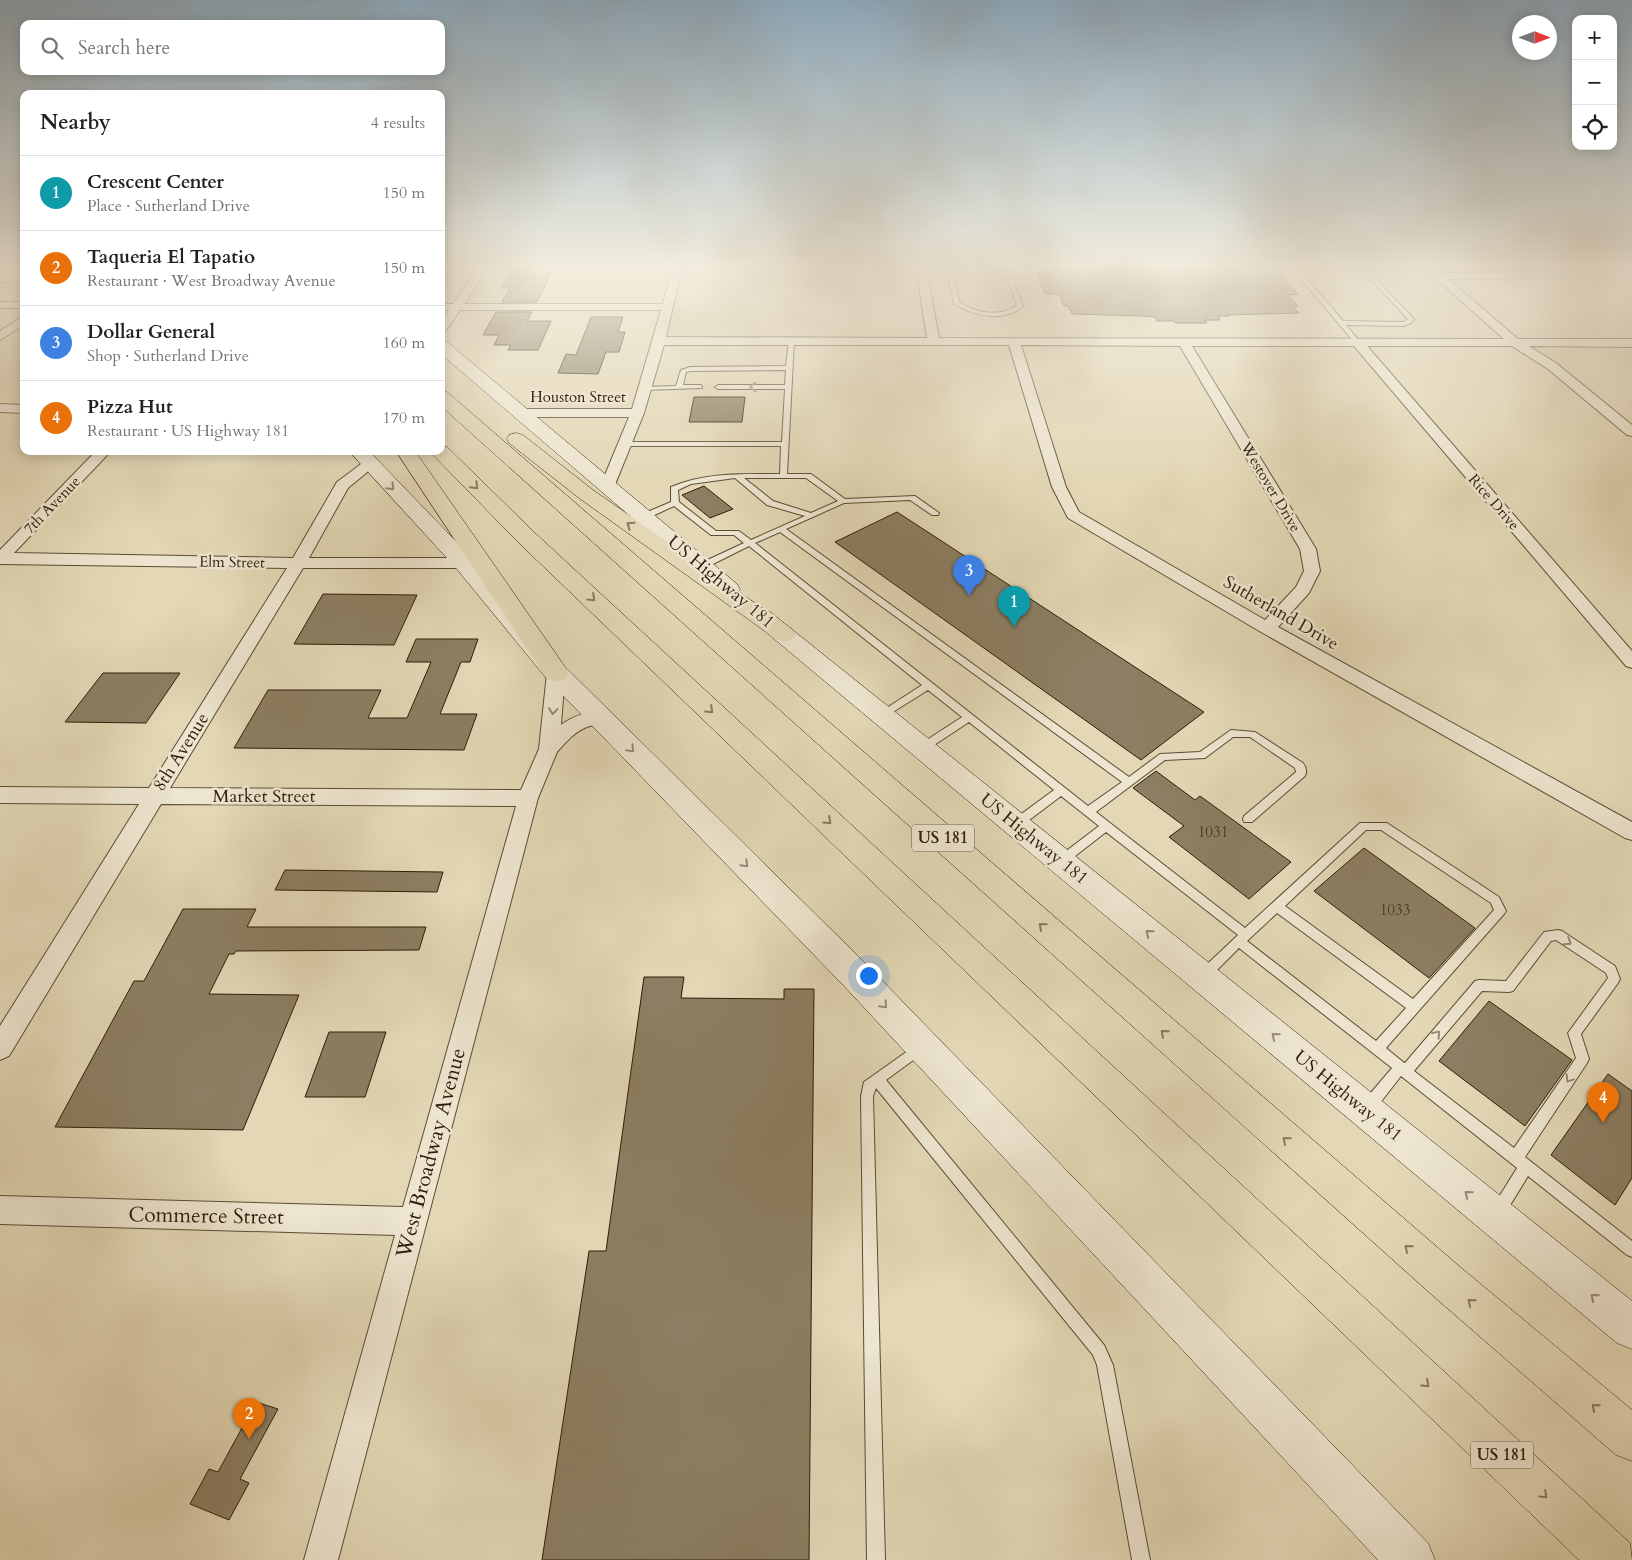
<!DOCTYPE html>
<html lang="en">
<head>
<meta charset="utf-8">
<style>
  :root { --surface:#fff; --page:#f2f2f2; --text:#202124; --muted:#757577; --line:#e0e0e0; --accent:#8f2418 }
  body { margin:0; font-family:Cardo,serif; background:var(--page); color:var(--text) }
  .controls { position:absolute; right:15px; top:15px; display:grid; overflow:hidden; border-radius:10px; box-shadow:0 2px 12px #0003 }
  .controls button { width:45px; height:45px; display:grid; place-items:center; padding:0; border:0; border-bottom:1px solid var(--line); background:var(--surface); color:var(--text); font:25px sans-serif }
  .compass { position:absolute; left:1512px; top:15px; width:45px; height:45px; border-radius:50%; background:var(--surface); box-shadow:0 2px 12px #0003; rotate:90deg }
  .you { position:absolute; left:868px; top:975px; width:18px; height:18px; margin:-12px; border:4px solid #fff; border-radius:50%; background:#1a73e8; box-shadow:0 0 0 8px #1a73e833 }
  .badge { display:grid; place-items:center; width:32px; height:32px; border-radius:50%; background:var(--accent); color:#fff; font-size:16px; font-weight:700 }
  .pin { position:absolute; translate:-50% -41px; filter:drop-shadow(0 1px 2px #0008) }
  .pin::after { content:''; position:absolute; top:26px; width:18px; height:15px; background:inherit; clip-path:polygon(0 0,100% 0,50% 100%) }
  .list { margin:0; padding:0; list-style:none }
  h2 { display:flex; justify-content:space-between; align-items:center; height:65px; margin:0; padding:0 20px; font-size:21px }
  h2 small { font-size:16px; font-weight:400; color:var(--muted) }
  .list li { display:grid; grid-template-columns:32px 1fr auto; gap:15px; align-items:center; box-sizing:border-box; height:75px; padding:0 20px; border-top:1px solid var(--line) }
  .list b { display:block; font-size:19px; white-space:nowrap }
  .list p { margin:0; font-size:16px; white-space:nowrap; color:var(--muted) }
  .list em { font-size:16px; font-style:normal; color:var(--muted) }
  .icon { flex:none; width:28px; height:28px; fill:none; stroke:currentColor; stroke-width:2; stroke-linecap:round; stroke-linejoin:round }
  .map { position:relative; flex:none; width:1632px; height:1560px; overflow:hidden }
  .search { position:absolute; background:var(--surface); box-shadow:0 2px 12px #0003; left:20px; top:20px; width:425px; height:55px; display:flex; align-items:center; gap:12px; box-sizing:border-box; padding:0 18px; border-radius:10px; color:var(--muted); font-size:19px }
  .panel { position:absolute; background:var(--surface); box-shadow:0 2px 12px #0003; left:20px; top:90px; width:425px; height:365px; border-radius:10px }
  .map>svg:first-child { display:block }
  .building { fill:#8c7e62; stroke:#2d1d08 }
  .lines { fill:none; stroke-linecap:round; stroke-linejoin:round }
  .service-casing { stroke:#5a4c33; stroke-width:2 }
  .minor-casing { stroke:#5a4c33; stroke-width:2 }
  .secondary-casing { stroke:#2d1d08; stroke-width:1 }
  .motorway-casing { stroke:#2d1d08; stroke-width:1 }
  .service { fill:#ede5cf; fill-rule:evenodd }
  .minor { fill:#ede5cf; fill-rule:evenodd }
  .secondary { fill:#ede5cf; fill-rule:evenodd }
  .motorway { fill:#e3d7b5; fill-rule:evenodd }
  .oneway { stroke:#978b75 }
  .oneway2 { stroke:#887a5e }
  .labels { text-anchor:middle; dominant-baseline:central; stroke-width:5; stroke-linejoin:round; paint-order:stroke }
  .far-street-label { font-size:15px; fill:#2d1d08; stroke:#ede5cf }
  .number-label { font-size:15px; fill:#45351e }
  .shield { fill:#ede5cf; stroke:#675944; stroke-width:1 }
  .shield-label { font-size:16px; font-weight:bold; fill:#2d1d08 }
  .street-label { font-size:18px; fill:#2d1d08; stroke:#ede5cf }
  .near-street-label { font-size:21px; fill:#2d1d08; stroke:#ede5cf }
</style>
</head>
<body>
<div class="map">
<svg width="1632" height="1560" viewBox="0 0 1632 1560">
  <rect width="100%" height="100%" fill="#e3d7b5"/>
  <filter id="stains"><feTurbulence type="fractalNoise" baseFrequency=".004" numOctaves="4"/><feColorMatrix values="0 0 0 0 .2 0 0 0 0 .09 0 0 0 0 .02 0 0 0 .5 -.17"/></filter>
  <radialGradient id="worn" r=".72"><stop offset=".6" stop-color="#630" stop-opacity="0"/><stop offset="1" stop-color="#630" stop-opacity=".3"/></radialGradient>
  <path class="building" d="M514 267H554L537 302H502L510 288H502Z
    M1045 267H1268L1272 271H1278L1298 294 1288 295 1298 306H1292L1299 313 1228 315 1229 316H1218L1220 320H1205L1207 323H1176L1174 321H1157L1155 317 1142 316 1072 314 1068 306H1064L1059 294H1045L1037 272H1047Z
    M496 312H532L527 321H551L538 350H508L511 345H494L499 335H483Z
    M591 317H623L618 332H625L619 352H606L598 374 558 373 566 354 576 355Z
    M694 397H745L742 422H689Z
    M704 486 733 509 710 518 682 495Z
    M897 512 1204 712 1141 760 835 542Z
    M323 594 417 595 394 645 294 644Z
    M416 639H478L470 662H461L440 714H477L464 750 234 748 268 690H381L368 718H407L431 662H406Z
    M103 673H180L146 723 65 722Z
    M1156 771 1195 800 1200 796 1291 862 1249 899 1169 837 1184 826 1133 788Z
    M1364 848 1475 928 1429 978 1314 891Z
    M285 870 443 872 437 892 275 890Z
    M183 909H256L247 927H426L419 950 236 951 234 954H229L209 994 299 995 243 1130 55 1127 134 981H144Z
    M644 977H684L681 998 784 999V989H814L809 1560H542L589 1251H606Z
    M1489 1001 1572 1060 1525 1126 1439 1061Z
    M329 1032H386L365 1097H305Z
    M1608 1074 1632 1091V1178L1615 1205 1551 1155Z
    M256 1402 278 1409 240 1479 249 1483 229 1520 190 1504 209 1469 218 1472Z"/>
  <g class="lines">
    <defs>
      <path id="service" d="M963 267H967L970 271 955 282 959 302C976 313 999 318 1017 305L1003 267H1008L1023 306C1004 323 974 316 954 304L949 281 964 271Z
        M1291 267H1297L1343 321 1403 322 1408 319 1359 267H1364L1414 319 1411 323 1403 326 1346 325 1360 342 1355 343Z
        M789 340 794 341 787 474H811L845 499 915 496 939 513 938 515H932L910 500 844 503 786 529 1129 777 1160 754 1200 752 1231 730 1255 732 1303 763C1306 767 1307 772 1305 776L1252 822H1244L1243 819 1244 816 1296 772 1295 768 1250 737H1233L1205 758 1165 760 1096 812 1110 823 1245 928 1360 823H1387L1499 897 1506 911 1504 914 1386 1048 1403 1062 1405 1063 1475 981 1479 980 1506 981 1544 932 1558 930 1562 931 1615 966 1620 979 1618 983 1581 1034 1589 1059 1587 1063 1525 1157 1632 1241V1257L1627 1255 1528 1176 1504 1215 1499 1217 1494 1215 1492 1210 1494 1205 1517 1168 1401 1076 1373 1112 1368 1113 1363 1112 1361 1107 1363 1102 1392 1068 1239 948 1209 978 1205 979 1201 978 1199 974 1201 970 1238 935 1106 832 1065 864 1061 865 1057 864 1056 861 1057 858 1099 826 1061 796 1020 827H1012L1011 824 1012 821 1054 790 969 722 925 751H919L917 748 919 745 962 717 928 690 885 717H879L877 715 879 713 922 685 749 546 705 568H699V564L744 543 734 535H711L674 506 646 519H640V515L671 502V487C705 472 744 474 780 474L781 446H624L621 444 624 442H782L785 389H718L715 387 718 385H785L786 370 690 371 686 372 683 385H700L702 386V388L644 390 642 389V387L676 386 681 370 690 367 786 366ZM735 478 767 505 805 516 751 540 739 531H716L679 502 678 490 691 484ZM744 478H806L838 501 811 513 773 501ZM780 532 1122 782 1088 806 755 543ZM1366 830H1381L1491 903 1494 910 1413 999 1285 906ZM1277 913 1406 1008 1376 1041 1247 941ZM1556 940 1606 973 1608 978 1568 1033 1576 1058 1514 1148 1414 1071 1482 991 1509 992 1513 991 1551 941Z
        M919 1043 923 1045 925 1049 923 1053 886 1080 1104 1345 1113 1365 1150 1560H1132L1097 1365 1093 1355 876 1088 873 1096 885 1560H867L861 1096 864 1082Z"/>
      <path id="minor" d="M478 267H488L464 304H663L672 267H682L666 337 927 338 916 267H926L939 338 1504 339 1423 267H1434L1441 273 1632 271V277L1448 279 1518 339H1632V347L1529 346 1556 363 1632 425V436L1627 435 1548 369 1512 346H1367L1632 651V668L1626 666 1354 346H1192L1316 549 1320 571 1309 593 1278 627 1632 822V840L1625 838 1261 632 1068 518 1052 487 1009 345H664L644 413 614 487 612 490H602L600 487 629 417H519L512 413 519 409H632L661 310H460L445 332 441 333V321L449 310H441V304H453ZM1021 345 1180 346 1300 549 1304 571 1296 587 1265 620 1079 512 1066 487Z
        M24 273V279L0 283V277Z
        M0 302H24V308H0Z
        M24 316V325L0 340V331Z
        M0 404 24 405V413L0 412Z
        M96 451H111L14 553 293 558 337 482 365 461 370 460 377 464 348 488 309 558H464L470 560 472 563 470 566 464 568H303L170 788 521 790 539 749 547 673 550 669 556 667 562 669 565 673 561 725C573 716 592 709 607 713L609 718 607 723C601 724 596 725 590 726 576 730 566 742 557 752L538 798 338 1560H304L395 1235 0 1224V1196L403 1207 516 806 161 804 9 1056 0 1060V1026L139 804 0 803V787L149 788 287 568 0 564V550Z"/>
      <path id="secondary" d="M441 340 447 342 737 584 740 589 737 594 729 596 721 594 441 354Z
        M349 451H369L472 558 565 667 868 966 1428 1543 1435 1560H1378L844 986 547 679 456 568Z
        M762 610 770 612 1632 1301V1349L1617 1343 754 622 750 617 754 612Z"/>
      <path id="motorway" d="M441 391 447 392 1459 1266 1632 1410V1461L1616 1455 1431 1294 441 406Z
        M516 433 523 435 593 490 792 629 796 634 792 639 784 642 776 639 579 498 509 443 507 439 509 435Z
        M441 446 447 447 536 534 1630 1543 1632 1560H1579L520 544 433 455 431 451H441Z
        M396 451H415L565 667 568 673 565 679 556 681 547 679Z"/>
    </defs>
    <use href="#service" class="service-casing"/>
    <use href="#minor" class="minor-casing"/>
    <use href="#secondary" class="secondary-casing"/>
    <use href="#motorway" class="motorway-casing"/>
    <use href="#service" class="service"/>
    <use href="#minor" class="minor"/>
    <use href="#secondary" class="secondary"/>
    <use href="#motorway" class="motorway"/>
  </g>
  <defs><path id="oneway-chevron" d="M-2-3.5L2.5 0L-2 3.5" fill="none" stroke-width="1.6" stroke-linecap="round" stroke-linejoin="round" transform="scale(1.25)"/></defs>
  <g class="oneway">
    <use href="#oneway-chevron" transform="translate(753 387) rotate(180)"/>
    <use href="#oneway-chevron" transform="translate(391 487) rotate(47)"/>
    <use href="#oneway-chevron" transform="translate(553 711) rotate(96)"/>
    <use href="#oneway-chevron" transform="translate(631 749) rotate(45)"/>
    <use href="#oneway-chevron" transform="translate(745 864) rotate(45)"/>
    <use href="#oneway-chevron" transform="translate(1149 933) rotate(-141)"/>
    <use href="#oneway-chevron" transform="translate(1568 942) rotate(33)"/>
    <use href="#oneway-chevron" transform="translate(884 1005) rotate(47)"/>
    <use href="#oneway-chevron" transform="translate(1437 1034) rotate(-49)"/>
    <use href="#oneway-chevron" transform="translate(1275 1036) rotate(-141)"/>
    <use href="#oneway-chevron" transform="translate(1569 1079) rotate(124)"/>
    <use href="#oneway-chevron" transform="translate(1468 1194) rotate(-141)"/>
    <use href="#oneway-chevron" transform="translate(1594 1297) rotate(-141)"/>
  </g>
  <g class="oneway2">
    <use href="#oneway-chevron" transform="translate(475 486) rotate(45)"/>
    <use href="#oneway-chevron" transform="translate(630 525) rotate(-145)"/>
    <use href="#oneway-chevron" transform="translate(592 598) rotate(43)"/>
    <use href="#oneway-chevron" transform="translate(710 710) rotate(43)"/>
    <use href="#oneway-chevron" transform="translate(828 821) rotate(43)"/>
    <use href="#oneway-chevron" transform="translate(1042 926) rotate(-139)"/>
    <use href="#oneway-chevron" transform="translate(1164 1033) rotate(-139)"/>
    <use href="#oneway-chevron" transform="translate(1286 1140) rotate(-139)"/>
    <use href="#oneway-chevron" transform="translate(1408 1248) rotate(-139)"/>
    <use href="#oneway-chevron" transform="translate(1471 1302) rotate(-140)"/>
    <use href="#oneway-chevron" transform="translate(1426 1384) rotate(43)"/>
    <use href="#oneway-chevron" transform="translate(1595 1407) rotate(-140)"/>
    <use href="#oneway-chevron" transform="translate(1544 1495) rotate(43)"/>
  </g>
  <linearGradient id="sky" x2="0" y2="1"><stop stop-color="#8da9bc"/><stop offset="0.55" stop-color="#f2edde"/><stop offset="1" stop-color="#f2edde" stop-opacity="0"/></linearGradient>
  <rect width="1632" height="485" fill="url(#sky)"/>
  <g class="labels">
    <g class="far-street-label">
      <text x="578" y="397">Houston Street</text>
      <text transform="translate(1271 487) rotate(59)">Westover Drive</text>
      <text transform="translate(1494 502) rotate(49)">Rice Drive</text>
      <text transform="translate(52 505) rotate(-46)">7th Avenue</text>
      <text transform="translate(232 562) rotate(1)">Elm Street</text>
    </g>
    <g class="number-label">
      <text x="1213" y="832">1031</text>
      <text x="1395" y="910">1033</text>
    </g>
    <g class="shield">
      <rect x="912" y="824.5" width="62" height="27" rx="4"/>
      <rect x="1471" y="1441.5" width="62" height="27" rx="4"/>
    </g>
    <g class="shield-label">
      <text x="943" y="838">US 181</text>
      <text x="1502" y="1455">US 181</text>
    </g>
    <g class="street-label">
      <text transform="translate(721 582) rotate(40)">US Highway 181</text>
      <text transform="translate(1281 613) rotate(30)">Sutherland Drive</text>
      <text transform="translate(181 752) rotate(-58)">8th Avenue</text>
      <text x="264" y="796">Market Street</text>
      <text transform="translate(1034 839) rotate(39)">US Highway 181</text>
      <text transform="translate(1348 1096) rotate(39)">US Highway 181</text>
    </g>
    <g class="near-street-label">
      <text transform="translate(431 1153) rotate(-75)">West Broadway Avenue</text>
      <text transform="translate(206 1216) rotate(1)">Commerce Street</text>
    </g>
  </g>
  <rect width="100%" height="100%" filter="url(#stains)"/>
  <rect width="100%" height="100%" fill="url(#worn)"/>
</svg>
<div class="controls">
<button>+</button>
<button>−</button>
<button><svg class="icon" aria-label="locate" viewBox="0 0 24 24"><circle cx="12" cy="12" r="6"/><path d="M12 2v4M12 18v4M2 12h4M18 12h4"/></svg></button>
</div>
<svg class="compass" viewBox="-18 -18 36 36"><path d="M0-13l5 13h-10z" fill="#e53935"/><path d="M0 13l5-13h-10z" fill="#757577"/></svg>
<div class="you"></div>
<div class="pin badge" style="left:1014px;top:627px;background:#0f9aa8">1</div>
<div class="pin badge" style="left:249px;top:1439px;background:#e8710a">2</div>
<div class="pin badge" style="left:969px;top:596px;background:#3f7fe0">3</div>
<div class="pin badge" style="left:1603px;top:1123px;background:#e8710a">4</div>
<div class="search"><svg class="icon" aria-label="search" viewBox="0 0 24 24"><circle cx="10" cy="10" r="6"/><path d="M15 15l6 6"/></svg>Search here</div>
<section class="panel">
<h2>Nearby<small>4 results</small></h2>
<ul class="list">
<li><span class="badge" style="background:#0f9aa8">1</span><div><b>Crescent Center</b><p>Place · Sutherland Drive</p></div><em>150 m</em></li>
<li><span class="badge" style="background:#e8710a">2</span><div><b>Taqueria El Tapatio</b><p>Restaurant · West Broadway Avenue</p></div><em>150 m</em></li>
<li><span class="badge" style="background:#3f7fe0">3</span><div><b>Dollar General</b><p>Shop · Sutherland Drive</p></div><em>160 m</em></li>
<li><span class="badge" style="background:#e8710a">4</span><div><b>Pizza Hut</b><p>Restaurant · US Highway 181</p></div><em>170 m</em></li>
</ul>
</section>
</div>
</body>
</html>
